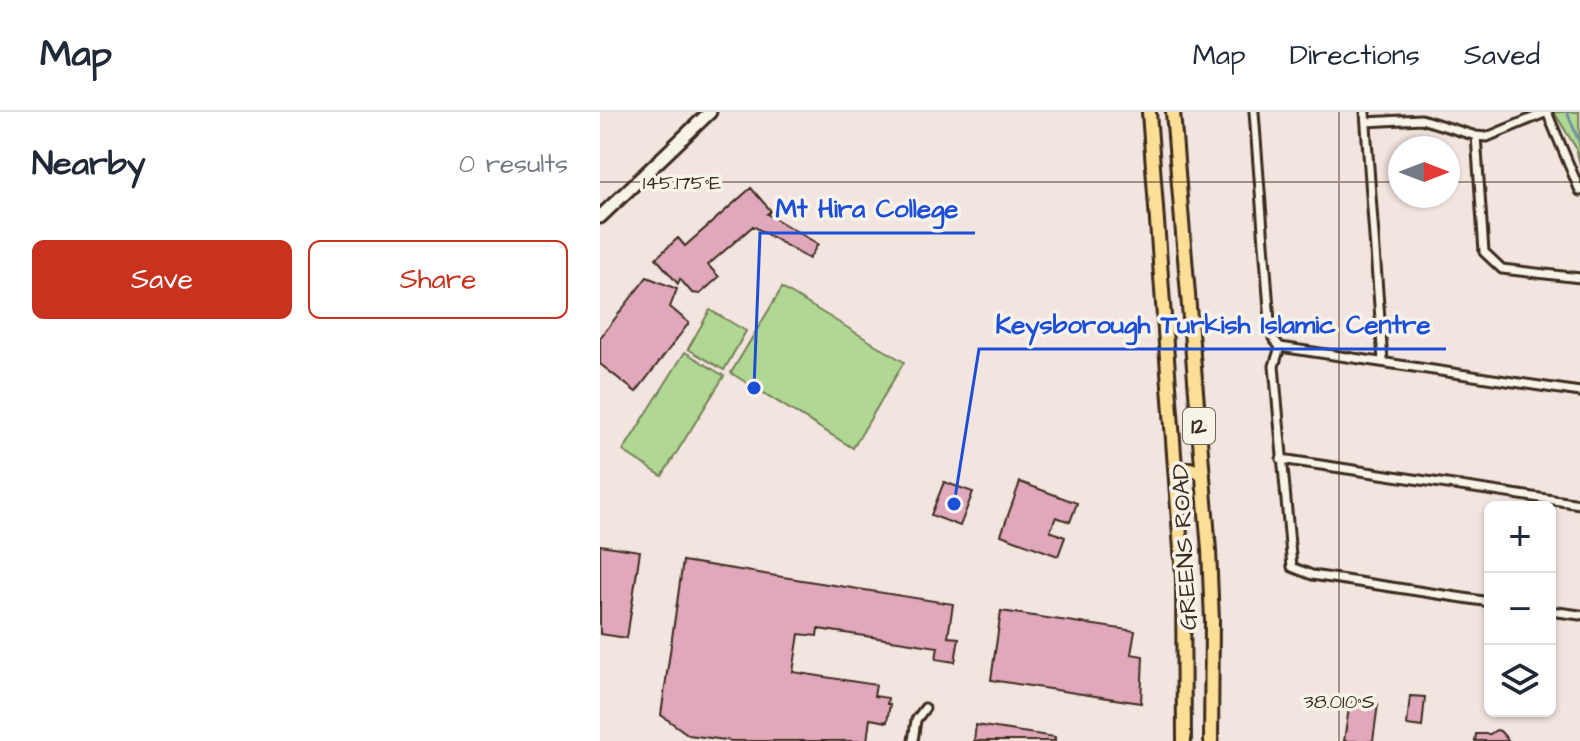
<!DOCTYPE html>
<html lang="en">
<head>
<meta charset="utf-8">
<style>
  :root { --surface:#fff; --page:#f2f2f3; --text:#1f2937; --muted:#747a83; --line:#e0e1e3; --accent:#c8321e }
  body { margin:0; font-family:"Architects Daughter",sans-serif; background:var(--page); color:var(--text) }
  .controls { position:absolute; right:24px; bottom:24px; display:grid; overflow:hidden; border-radius:12px; box-shadow:0 2px 6px #0004 }
  .controls button { width:72px; height:72px; display:grid; place-items:center; padding:0; border:0; border-bottom:2px solid var(--line); background:var(--surface); color:var(--text); font:40px sans-serif }
  .compass { position:absolute; left:788px; top:24px; width:72px; height:72px; border-radius:50%; background:var(--surface); box-shadow:0 2px 6px #0004; rotate:90deg }
  .list { margin:0; padding:0; list-style:none }
  h2 { display:flex; justify-content:space-between; align-items:center; height:104px; margin:0; padding:0 32px; font-size:34px }
  h2 small { font-size:26px; font-weight:400; color:var(--muted) }
  .actions { display:flex; gap:16px; padding:24px 32px }
  .actions a { flex:1; padding:18px 0; border:2px solid var(--accent); border-radius:12px; text-align:center; font-size:28px; color:var(--accent) }
  .actions .main { background:var(--accent); color:#fff }
  .icon { flex:none; width:44px; height:44px; fill:none; stroke:currentColor; stroke-width:2; stroke-linecap:round; stroke-linejoin:round }
  .map { position:relative; flex:none; width:980px; height:629px; overflow:hidden }
  header { display:flex; align-items:center; gap:48px; box-sizing:border-box; height:112px; padding:0 40px; background:var(--surface); border-bottom:2px solid var(--line) }
  header strong { font-size:38px }
  nav { display:flex; gap:44px; margin-inline-start:auto; font-size:28px }
  main { display:flex }
  aside { flex:1; background:var(--surface) }
  .map>svg:first-child { display:block }
  .green { fill:#b0d894; stroke:#768159; stroke-width:2 }
  .lines { fill:none; stroke-linecap:round; stroke-linejoin:round }
  .stream { stroke:#7391a1; stroke-width:3 }
  .building { fill:#e0a8ba; stroke:#3b2a1e; stroke-width:2 }
  .street-casing { stroke:#3b2a1e; stroke-width:13 }
  .secondary-casing { stroke:#3b2a1e; stroke-width:17 }
  .primary-casing { stroke:#3b2a1e; stroke-width:18 }
  .street { stroke:#f7f3e8; stroke-width:7 }
  .secondary { stroke:#f7f3e8; stroke-width:11 }
  .primary { stroke:#fdde96; stroke-width:12 }
  .ticks { fill:none; stroke:#3b2a1e; stroke-width:2; stroke-opacity:0.45 }
  .labels { text-anchor:middle; dominant-baseline:central; stroke-width:7; stroke-linejoin:round; paint-order:stroke }
  .shield { fill:#f7f3e8; stroke:#73665b; stroke-width:2 }
  .shield-label { font-size:22px; font-weight:bold; fill:#3b2a1e }
  .street-label { font-size:24px; fill:#3b2a1e; stroke:#f7f3e8 }
  .ticks-label { font-size:20px; text-anchor:middle; fill:#3b2a1e; stroke:#f7f3e8; stroke-width:7; stroke-linejoin:round; paint-order:stroke }
  .leader { fill:none; stroke:#1d4ed8; stroke-width:3 }
  .callout-dot { fill:#1d4ed8; stroke:#f7f3e8; stroke-width:3 }
  .callout-label { font-size:26px; text-anchor:middle; font-weight:bold; fill:#1d4ed8; stroke:#f7f3e8; stroke-width:7; stroke-linejoin:round; paint-order:stroke }
</style>
</head>
<body>
<header>
<strong>Map</strong>
<nav><a>Map</a><a>Directions</a><a>Saved</a></nav>
</header>
<main>
<aside>
<h2>Nearby<small>0 results</small></h2>
<ul class="list">
</ul>
<div class="actions"><a class="main">Save</a><a>Share</a></div>
</aside>
<div class="map">
<svg width="980" height="629" viewBox="0 0 980 629">
  <rect width="100%" height="100%" fill="#f2e4df"/>
  <filter id="ink" filterUnits="userSpaceOnUse"><feTurbulence type="fractalNoise" baseFrequency=".0125" numOctaves="2"/><feDisplacementMap in="SourceGraphic" scale="16" xChannelSelector="R" yChannelSelector="G"/><feConvolveMatrix kernelMatrix="1 2 1 2 8 2 1 2 1" color-interpolation-filters="sRGB"/></filter>
  <g filter="url(#ink)">
    <path class="green" d="M954 0H979L980 53 976 36Z
      M182 176 304 250 253 336 131 261Z
      M110 198 146 219 124 258 88 237Z
      M85 240 124 264 62 364 23 339Z"/>
    <g class="lines">
      <path class="stream" d="M967 0 980 32"/>
    </g>
    <path class="building" d="M151 76 171 99 167 102 218 132 209 147 153 114 108 153 119 165 100 182 92 181 80 167 78 172 56 146 78 126 85 134Z
      M47 165 77 177 70 195 89 211 36 280 0 252V226Z
      M344 370 373 380 360 414 331 403Z
      M420 370 477 391 470 410 456 405 450 419 465 425 458 444 401 423Z
      M0 433 40 439 27 526 0 522Z
      M83 449 353 492 348 525 359 526 355 550 336 547 338 535 218 517 217 524 199 522 193 560 276 573 274 584 288 586 287 592H290L287 610 270 607 267 629H132L89 623 61 603Z
      M401 499 535 519 531 542 543 544 541 591 391 568Z
      M810 584 825 585 822 615 807 613Z
      M750 589 778 592 773 629H744Z
      M376 613 455 625V629H374Z
      M896 618 900 619 909 629H875L876 622H890Z"/>
    <g class="lines">
      <defs>
        <path id="street" d="M654 0 670 210 673 226 680 235
          M765 0 783 249
          M766 10 821 7 876 24 887 25 947 0 980 79
          M876 24 884 140 902 157 980 166
          M680 235 674 254 692 455 712 463 890 490
          M680 235 980 280
          M681 347 980 392
          M950 499 980 503
          M313 629 316 608 325 596"/>
        <path id="secondary" d="M0 105 110 0"/>
        <path id="primary" d="M549 0 583 465 584 629
          M573 0 609 438 612 509 611 629
          M576 364 590 357 603 361"/>
      </defs>
      <use href="#street" class="street-casing"/>
      <use href="#secondary" class="secondary-casing"/>
      <use href="#primary" class="primary-casing"/>
      <use href="#street" class="street"/>
      <use href="#secondary" class="secondary"/>
      <use href="#primary" class="primary"/>
    </g>
  </g>
  <path class="ticks" d="M739 0V629M0 70H800M848 70H980"/>
  <g class="labels">
    <rect class="shield" x="583" y="296" width="32" height="36" rx="6"/>
    <g class="shield-label">
      <text x="599" y="314">12</text>
    </g>
    <g class="street-label">
      <text transform="translate(585 435) rotate(-93)">GREENS ROAD</text>
    </g>
  </g>
  <g class="ticks-label">
    <text x="82" y="77">145.175°E</text>
    <text x="739" y="596">38.010°S</text>
  </g>
  <path class="leader" d="M154 276L160 121H375M354 392L379 237H846"/>
  <g class="callout-dot">
    <circle cx="154" cy="276" r="8"/>
    <circle cx="354" cy="392" r="8"/>
  </g>
  <g class="callout-label">
    <text x="267" y="105">Mt Hira College</text>
    <text x="613" y="221">Keysborough Turkish Islamic Centre</text>
  </g>
</svg>
<div class="controls">
<button>+</button>
<button>−</button>
<button><svg class="icon" aria-label="layers" viewBox="0 0 24 24"><path d="M12 4l9 5-9 5-9-5zM3 14l9 5 9-5"/></svg></button>
</div>
<svg class="compass" viewBox="-18 -18 36 36"><path d="M0-13l5 13h-10z" fill="#e53935"/><path d="M0 13l5-13h-10z" fill="#747a83"/></svg>
</div>
</main>
</body>
</html>
